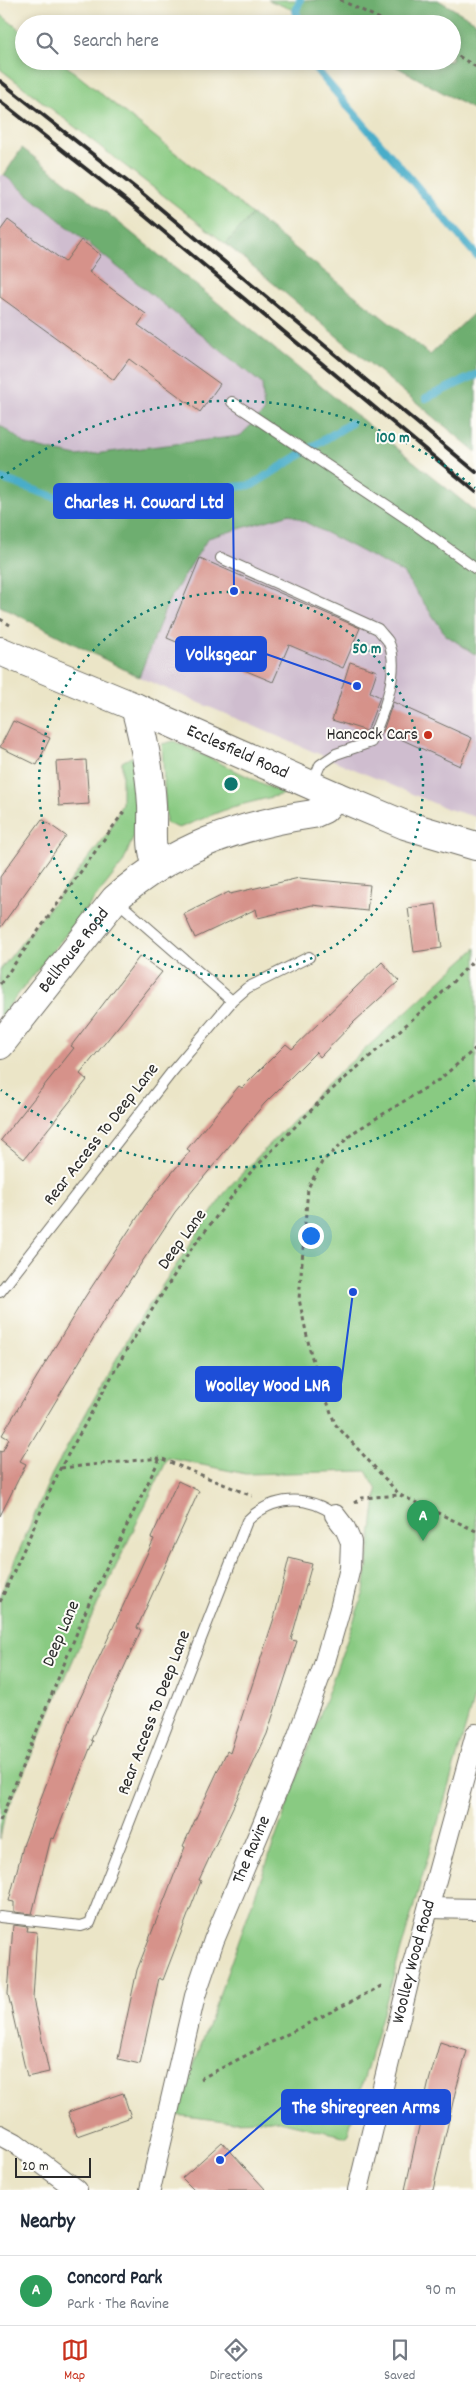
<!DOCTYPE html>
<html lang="en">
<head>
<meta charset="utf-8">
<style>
  :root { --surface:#fff; --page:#f2f2f3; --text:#1f2937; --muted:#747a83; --line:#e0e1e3; --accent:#c8321e }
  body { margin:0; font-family:Dekko,sans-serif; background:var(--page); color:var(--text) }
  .scale { position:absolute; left:15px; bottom:12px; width:76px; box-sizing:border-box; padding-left:5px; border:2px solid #2b2b2b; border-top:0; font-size:14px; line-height:18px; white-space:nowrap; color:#2b2b2b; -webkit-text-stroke:4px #fdfcf7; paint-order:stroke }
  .you { position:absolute; left:310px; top:1235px; width:18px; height:18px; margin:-12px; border:4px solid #fff; border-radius:50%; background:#1a73e8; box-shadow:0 0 0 8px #1a73e833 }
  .badge { display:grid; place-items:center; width:32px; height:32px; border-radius:50%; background:var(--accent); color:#fff; font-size:16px; font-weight:700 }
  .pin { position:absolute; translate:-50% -41px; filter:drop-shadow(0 1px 2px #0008) }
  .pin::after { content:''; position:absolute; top:26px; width:18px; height:15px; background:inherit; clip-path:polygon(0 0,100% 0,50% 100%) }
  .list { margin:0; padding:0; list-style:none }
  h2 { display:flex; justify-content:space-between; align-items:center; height:65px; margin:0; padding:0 20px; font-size:21px }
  h2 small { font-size:16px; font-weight:400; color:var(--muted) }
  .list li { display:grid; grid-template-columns:32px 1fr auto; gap:15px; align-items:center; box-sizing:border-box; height:70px; padding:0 20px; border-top:1px solid var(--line) }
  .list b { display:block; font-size:19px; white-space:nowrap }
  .list p { margin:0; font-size:16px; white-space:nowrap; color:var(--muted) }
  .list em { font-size:16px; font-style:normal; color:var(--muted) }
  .icon { flex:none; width:28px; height:28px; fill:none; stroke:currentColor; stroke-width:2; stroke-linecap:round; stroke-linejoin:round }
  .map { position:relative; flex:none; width:476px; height:2190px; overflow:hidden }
  .search { position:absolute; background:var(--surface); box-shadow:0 2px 8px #0003; left:15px; right:15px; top:15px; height:55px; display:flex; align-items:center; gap:12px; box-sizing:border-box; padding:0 18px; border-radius:28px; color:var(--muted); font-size:19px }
  .sheet { height:135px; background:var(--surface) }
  nav { display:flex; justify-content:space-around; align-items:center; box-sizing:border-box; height:70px; border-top:1px solid var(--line); background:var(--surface); font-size:14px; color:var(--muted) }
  nav a { display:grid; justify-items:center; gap:2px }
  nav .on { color:var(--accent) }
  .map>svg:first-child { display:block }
  .industrial { fill:#cfbdcf }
  .green { fill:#89ca82; stroke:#5a7a56 }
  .forest { fill:#6eae70; stroke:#4c6c4e }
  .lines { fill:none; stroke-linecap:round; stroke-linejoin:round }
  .stream { stroke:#4aadc9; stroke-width:8 }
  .building { fill:#d6928a }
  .service-casing { stroke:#6e6c62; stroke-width:12 }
  .minor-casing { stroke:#6e6c62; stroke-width:22 }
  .secondary-casing { stroke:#6e6c62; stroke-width:30 }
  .path { stroke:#6e6c62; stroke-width:3; stroke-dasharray:4 4; stroke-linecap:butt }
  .service { stroke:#fff; stroke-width:10 }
  .minor { stroke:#fff; stroke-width:20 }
  .secondary { stroke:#fff; stroke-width:28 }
  .rail { stroke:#2b2b2b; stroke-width:4 }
  .ring { fill:none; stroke:#0f766e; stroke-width:2.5; stroke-dasharray:2.5 5 }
  .poi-dot { fill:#c8321e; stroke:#fdfcf7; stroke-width:2 }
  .labels { text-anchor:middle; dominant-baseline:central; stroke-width:4; stroke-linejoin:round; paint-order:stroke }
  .poi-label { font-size:18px; fill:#2b2b2b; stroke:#fdfcf7; text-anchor:end }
  .street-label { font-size:18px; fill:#2b2b2b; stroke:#fdfcf7 }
  .centre { fill:#0f766e; stroke:#fdfcf7; stroke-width:2.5 }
  .ring-label { font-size:15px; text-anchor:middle; font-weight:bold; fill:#0f766e; stroke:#fdfcf7; stroke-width:4; stroke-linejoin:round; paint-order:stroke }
  .leader { fill:none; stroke:#1d4ed8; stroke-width:2 }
  .callout-dot { fill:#1d4ed8; stroke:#fdfcf7; stroke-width:2 }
  .callout { fill:#1d4ed8; stroke:#1d4ed8; stroke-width:2 }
  .callout-label { font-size:19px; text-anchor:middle; font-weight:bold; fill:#fff }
</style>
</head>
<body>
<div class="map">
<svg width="476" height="2190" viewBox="0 0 476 2190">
  <rect width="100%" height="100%" fill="#fdfcf7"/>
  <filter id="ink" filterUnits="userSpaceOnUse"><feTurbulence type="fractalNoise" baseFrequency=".02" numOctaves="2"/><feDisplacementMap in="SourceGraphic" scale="10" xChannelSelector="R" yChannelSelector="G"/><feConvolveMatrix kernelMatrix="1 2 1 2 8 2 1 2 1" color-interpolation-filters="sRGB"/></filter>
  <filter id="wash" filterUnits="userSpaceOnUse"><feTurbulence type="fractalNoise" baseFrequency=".0096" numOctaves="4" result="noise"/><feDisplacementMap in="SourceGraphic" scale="20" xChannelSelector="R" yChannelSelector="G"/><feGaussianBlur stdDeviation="1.12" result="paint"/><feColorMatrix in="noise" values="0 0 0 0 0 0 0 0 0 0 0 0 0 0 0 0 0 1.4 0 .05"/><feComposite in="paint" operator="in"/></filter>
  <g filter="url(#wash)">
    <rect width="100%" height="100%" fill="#ebe5c7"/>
    <path class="industrial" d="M0 175H4L262 384 265 412 241 436 77 456 27 445 0 425Z
      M290 514 403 573 446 635 476 655V817L445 808 139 677 168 602 208 538Z"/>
    <path class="green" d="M268 0H297L296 11Z
      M0 14 24 33V61H60L252 214 226 244 0 69Z
      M174 741 284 794 232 807 179 828 166 823 162 744Z
      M133 756 142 815 123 863 0 1017V970L109 832 122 803V762Z
      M476 948V1691L347 2137 275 2120 226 2121 176 2115 364 1592 377 1490 366 1471 246 1474 168 1458 94 1612 4 1818 0 1839V1595L52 1474 133 1329 228 1188 329 1082Z"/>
    <path class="forest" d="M297 0H438L476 22V111L386 61H452V24H319L296 11Z
      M22 148 107 213 476 512V655L446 635 403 573 290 514 208 538 168 602 139 677 0 606V425L27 445 77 456 240 436 264 412 262 384 4 175Z
      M252 214 430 355 476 311V452L226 244Z"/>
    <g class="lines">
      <path class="stream" d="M300 24 296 11 300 0
        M309 61 476 255
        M426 398 476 375
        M0 478 77 505 252 485 351 423"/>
    </g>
    <g id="blocks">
      <path class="building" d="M8 220 65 262 81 240 101 255 89 272 146 314 138 325 220 384 200 412 129 359 114 380 0 297V231Z
        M200 558 360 628 343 668 289 645 273 682 167 638Z
        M350 662 377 671 370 692 380 697 367 731 332 720Z
        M393 702 472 738 460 766 383 731Z
        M13 721 50 738 37 765 0 747Z
        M86 760 89 804 59 806 56 762Z
        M42 819 66 836 0 928V877Z
        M299 878 370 885 367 911 312 905 258 918 256 909 195 938 184 914 229 892 230 894Z
        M436 904 442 948 414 952 408 908Z
        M140 956 162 972 80 1074 87 1080 24 1159 1 1140 74 1048 71 1046Z
        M382 962 399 981 354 1022 320 1057 316 1052 264 1104 175 1212 109 1312 20 1461 26 1464 0 1516V1451L2 1452 9 1439 2 1435 85 1297 147 1203 190 1151 187 1149 239 1086 242 1088 286 1044 292 1049Z
        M178 1481 199 1491 137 1628 141 1630 91 1740 93 1741 54 1839 51 1838 32 1914 14 1912V1902L9 1901 24 1843 72 1716 154 1539 151 1538Z
        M289 1558 312 1564 291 1640 297 1641 267 1734 199 1880 201 1881 163 1980 159 1978 140 2064 118 2059 137 1970 185 1847 183 1846 227 1751 230 1753 275 1615Z
        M13 1925 28 1927 27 1931 37 1932 33 1999 49 2072 27 2077 8 1994Z
        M440 2042 467 2051 455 2093 433 2190H405L429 2081Z
        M123 2093 131 2117 77 2136 68 2112Z
        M222 2142 266 2190H194L182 2178Z"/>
    </g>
  </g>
  <g filter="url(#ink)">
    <use href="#blocks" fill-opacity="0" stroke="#6e6c62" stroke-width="1"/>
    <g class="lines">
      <defs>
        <path id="service" d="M232 402 409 520 476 569
          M221 558 378 629C381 633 385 637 388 641 402 670 382 715 371 742L336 754 320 765 312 784
          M116 900 232 1001
          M0 1292 171 1073 232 1001 247 988 309 957
          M0 1917 81 1926 90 1923 247 1521C272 1496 306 1494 335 1515"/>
        <g id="minor">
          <path d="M430 1908 476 1909"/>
          <path d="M0 2135 15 2143 77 2190"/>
          <path id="s1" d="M150 2190 195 1996 214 1940 283 1776 323 1668 340 1609 350 1568 351 1542 345 1528 335 1515"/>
          <path id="s2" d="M358 2190 411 1971 476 1734"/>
        </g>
        <g id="secondary">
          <path id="s3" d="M0 651 135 707 336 796 405 825 476 846"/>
          <path d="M135 707C144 740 150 771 152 805 153 827 149 845 157 866"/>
          <path id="s4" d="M0 1045 115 899C173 848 238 825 313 814L324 809 336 796"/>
        </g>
      </defs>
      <use href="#service" class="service-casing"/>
      <use href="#minor" class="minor-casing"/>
      <use href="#secondary" class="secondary-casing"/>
      <path class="path" d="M340 0 391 24
        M452 52 476 67
        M0 619 10 625
        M0 984 125 810
        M476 1048 440 1079 354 1132 322 1162 308 1188 299 1299 311 1355 335 1424 400 1495 476 1531
        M61 1468 160 1458
        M354 1503 362 1498 400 1495
        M0 1602 60 1469 127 1349 189 1252 250 1173 328 1093 439 996 476 958
        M0 1821 89 1603 160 1458 252 1496
        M200 2079 385 1984"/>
      <use href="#service" class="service"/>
      <use href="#minor" class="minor"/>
      <use href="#secondary" class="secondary"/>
      <path class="rail" d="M0 81 143 194 476 472
        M0 101 133 206 476 492"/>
    </g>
  </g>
  <g class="ring">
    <circle cx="231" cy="784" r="192"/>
    <path d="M475 1080A383 383 0 0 1 1 1090M1 478A383 383 0 0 1 475 488"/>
  </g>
  <circle class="poi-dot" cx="428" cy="735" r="5"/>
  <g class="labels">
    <g class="poi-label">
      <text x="418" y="735">Hancock Cars</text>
    </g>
    <g class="street-label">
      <text stroke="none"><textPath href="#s3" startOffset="258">Ecclesfield Road</textPath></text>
      <text stroke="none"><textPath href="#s4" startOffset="120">Bellhouse Road</textPath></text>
      <text transform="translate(102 1135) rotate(-52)">Rear Access To Deep Lane</text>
      <text transform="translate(183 1240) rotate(-54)">Deep Lane</text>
      <text transform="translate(62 1634) rotate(-67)">Deep Lane</text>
      <text transform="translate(155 1713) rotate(-69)">Rear Access To Deep Lane</text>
      <text stroke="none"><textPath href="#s1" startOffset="356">The Ravine</textPath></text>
      <text stroke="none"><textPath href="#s2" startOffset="235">Woolley Wood Road</textPath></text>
    </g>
  </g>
  <circle cx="231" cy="784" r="8" class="centre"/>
  <g class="ring-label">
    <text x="393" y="442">100 m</text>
    <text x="367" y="653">50 m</text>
  </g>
  <path class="leader" d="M234 591L233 501M357 686L266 654M353 1292L341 1384M220 2160L282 2107"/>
  <g class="callout-dot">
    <circle cx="234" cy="591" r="5"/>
    <circle cx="357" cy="686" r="5"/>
    <circle cx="353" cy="1292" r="5"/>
    <circle cx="220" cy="2160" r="5"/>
  </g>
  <g class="callout">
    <rect x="54" y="484" width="179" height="34" rx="5"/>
    <rect x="176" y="637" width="90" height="34" rx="5"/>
    <rect x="196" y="1367" width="145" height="34" rx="5"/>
    <rect x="282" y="2090" width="168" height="34" rx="5"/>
  </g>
  <g class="callout-label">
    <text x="144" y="508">Charles H. Coward Ltd</text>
    <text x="221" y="660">Volksgear</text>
    <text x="268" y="1391">Woolley Wood LNR</text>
    <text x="366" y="2113">The Shiregreen Arms</text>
  </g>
</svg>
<div class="scale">20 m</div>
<div class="you"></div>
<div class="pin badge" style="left:423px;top:1541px;background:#2e9e5b">A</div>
<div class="search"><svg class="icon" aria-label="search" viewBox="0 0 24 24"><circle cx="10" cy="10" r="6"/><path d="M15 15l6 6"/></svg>Search here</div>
</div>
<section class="sheet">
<h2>Nearby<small></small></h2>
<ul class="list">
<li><span class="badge" style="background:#2e9e5b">A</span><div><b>Concord Park</b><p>Park · The Ravine</p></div><em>90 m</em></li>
</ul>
</section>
<nav>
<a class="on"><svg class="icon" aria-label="map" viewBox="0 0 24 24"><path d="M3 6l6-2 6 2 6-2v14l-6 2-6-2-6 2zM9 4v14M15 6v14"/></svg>Map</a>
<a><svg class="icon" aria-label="directions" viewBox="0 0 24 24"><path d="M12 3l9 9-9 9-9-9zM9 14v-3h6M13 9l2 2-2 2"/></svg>Directions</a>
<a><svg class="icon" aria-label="saved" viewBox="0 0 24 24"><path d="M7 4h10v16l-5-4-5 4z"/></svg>Saved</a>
</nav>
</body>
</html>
